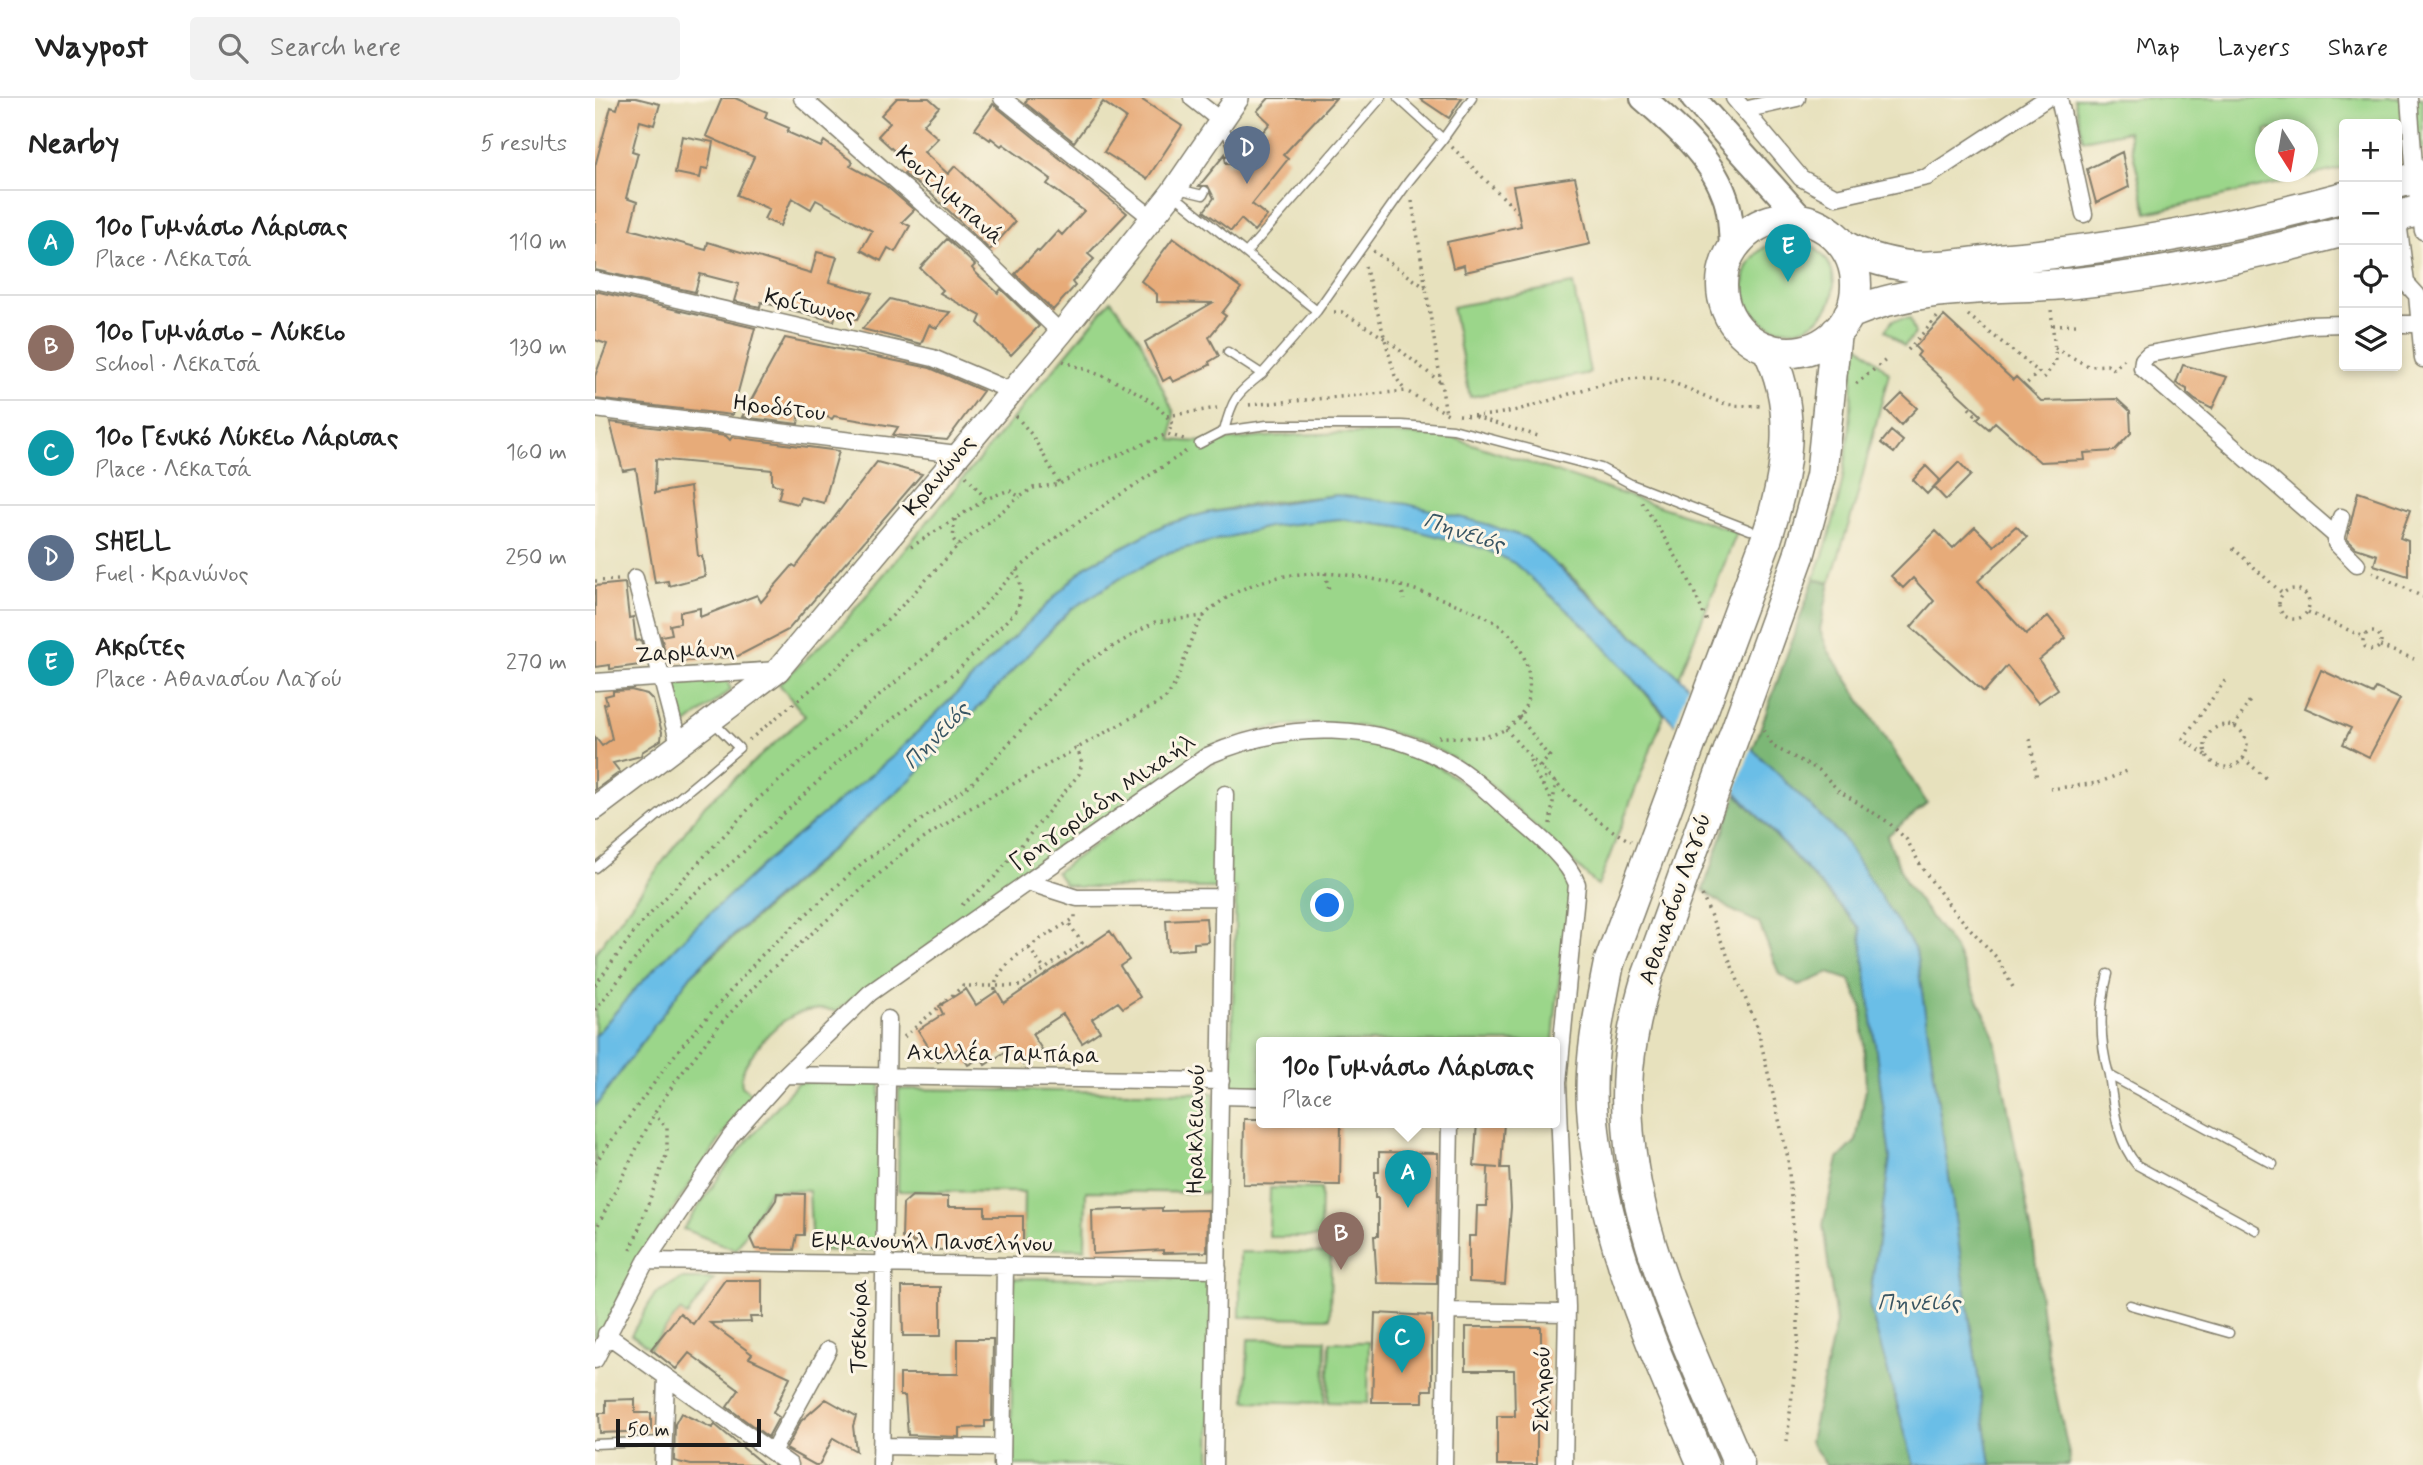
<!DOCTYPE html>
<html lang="en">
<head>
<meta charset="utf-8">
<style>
  :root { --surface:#fff; --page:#f2f2f2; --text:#222; --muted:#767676; --line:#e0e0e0; --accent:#1f6fb2 }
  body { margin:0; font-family:Mynerve,sans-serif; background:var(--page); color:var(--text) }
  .controls { position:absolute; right:21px; top:21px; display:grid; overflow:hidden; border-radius:7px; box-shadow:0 4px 10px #0003 }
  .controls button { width:63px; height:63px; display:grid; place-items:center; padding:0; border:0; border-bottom:2px solid var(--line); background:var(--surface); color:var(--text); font:35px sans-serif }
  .compass { position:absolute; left:1660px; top:21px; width:63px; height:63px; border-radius:50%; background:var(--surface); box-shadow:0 4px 10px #0003; rotate:169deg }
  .scale { position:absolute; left:21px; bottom:18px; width:145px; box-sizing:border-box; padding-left:7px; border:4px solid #1c1c1c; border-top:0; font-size:19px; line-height:24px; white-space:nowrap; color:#1c1c1c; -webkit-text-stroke:5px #fcf5e5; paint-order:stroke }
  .you { position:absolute; left:733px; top:808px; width:24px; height:24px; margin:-18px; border:5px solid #fff; border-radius:50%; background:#1a73e8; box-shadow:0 0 0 10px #1a73e833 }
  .badge { display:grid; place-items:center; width:46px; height:46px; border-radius:50%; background:var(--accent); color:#fff; font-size:23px; font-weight:700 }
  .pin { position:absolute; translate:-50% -58px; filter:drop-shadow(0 2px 4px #0008) }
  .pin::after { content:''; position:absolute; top:37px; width:24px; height:21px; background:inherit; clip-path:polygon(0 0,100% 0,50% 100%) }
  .popup { position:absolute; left:661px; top:939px; width:304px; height:91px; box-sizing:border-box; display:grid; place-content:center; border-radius:7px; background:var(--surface); filter:drop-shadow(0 2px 5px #0005); font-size:23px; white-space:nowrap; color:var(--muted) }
  .popup b { font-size:26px; color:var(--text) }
  .popup::after { content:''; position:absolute; left:50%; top:100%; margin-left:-14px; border:14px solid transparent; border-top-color:var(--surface) }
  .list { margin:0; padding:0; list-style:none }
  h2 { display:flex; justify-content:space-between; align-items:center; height:91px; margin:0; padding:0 28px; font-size:30px }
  h2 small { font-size:23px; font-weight:400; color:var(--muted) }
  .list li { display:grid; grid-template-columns:46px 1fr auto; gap:21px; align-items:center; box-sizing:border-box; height:105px; padding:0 28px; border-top:2px solid var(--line) }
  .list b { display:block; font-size:26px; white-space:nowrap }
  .list p { margin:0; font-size:23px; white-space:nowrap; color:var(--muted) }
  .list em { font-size:23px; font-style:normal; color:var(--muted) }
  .icon { flex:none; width:38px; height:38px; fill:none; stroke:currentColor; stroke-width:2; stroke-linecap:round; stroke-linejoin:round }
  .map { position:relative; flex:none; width:1828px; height:1367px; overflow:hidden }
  header { display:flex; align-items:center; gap:42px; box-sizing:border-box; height:98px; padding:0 35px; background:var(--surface); border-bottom:2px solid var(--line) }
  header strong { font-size:33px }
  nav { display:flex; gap:38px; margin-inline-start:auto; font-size:24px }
  .search { width:490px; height:63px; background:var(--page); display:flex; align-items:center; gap:18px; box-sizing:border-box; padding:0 24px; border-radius:7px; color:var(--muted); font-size:26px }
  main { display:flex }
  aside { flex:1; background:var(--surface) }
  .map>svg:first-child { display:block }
  .green { fill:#9bd68a; stroke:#5c7953; stroke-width:2; fill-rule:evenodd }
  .forest { fill:#7cb776; stroke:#4c6a49; stroke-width:2 }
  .water { fill:#6bbee7; stroke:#446d82; stroke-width:2 }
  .pier { fill:#e7e1bd }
  .building { fill:#e7ab79 }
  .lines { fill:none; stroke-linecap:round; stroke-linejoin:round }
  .lane-casing { stroke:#827e6c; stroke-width:11 }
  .street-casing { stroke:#827e6c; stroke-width:19 }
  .secondary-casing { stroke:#827e6c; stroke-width:26 }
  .primary-casing { stroke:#827e6c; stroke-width:28 }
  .highway-casing { stroke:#827e6c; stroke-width:33 }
  .path { stroke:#827e6c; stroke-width:3.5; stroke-dasharray:2 5; stroke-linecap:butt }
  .lane { stroke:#fff; stroke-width:8 }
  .street { stroke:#fff; stroke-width:16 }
  .secondary { stroke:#fff; stroke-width:23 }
  .primary { stroke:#fff; stroke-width:24 }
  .highway { stroke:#fff; stroke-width:30 }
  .highway-bridge-casing { stroke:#827e6c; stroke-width:33; stroke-linecap:butt }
  .highway-bridge { stroke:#fff; stroke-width:30 }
  .labels { text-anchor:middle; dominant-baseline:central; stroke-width:6; stroke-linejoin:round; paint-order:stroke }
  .street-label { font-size:23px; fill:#1c1c1c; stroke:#fcf5e5 }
  .water-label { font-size:24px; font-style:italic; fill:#385563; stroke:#fcf5e5 }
</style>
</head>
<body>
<header>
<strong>Waypost</strong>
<div class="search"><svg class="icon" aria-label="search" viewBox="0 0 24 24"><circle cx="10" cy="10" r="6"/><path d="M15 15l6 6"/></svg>Search here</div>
<nav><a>Map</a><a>Layers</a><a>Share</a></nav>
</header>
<main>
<aside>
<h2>Nearby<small>5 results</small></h2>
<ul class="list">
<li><span class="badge" style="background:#0f9aa8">A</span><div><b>10o Γυμνάσιο Λάρισας</b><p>Place · Λεκατσά</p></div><em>110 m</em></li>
<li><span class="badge" style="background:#8d6e63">B</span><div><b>10ο Γυμνάσιο - Λύκειο</b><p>School · Λεκατσά</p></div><em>130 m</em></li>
<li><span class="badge" style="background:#0f9aa8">C</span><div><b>10ο Γενικό Λύκειο Λάρισας</b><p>Place · Λεκατσά</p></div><em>160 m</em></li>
<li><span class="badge" style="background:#5c6f8a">D</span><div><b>SHELL</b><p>Fuel · Κρανώνος</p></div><em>250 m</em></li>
<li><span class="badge" style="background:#0f9aa8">E</span><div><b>Ακρίτες</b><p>Place · Αθανασίου Λαγού</p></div><em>270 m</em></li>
</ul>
</aside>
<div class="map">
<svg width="1828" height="1367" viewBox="0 0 1828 1367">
  <rect width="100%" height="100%" fill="#fcf5e5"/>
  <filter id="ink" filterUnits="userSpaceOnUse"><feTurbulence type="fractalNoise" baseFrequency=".0143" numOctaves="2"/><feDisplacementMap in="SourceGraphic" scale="14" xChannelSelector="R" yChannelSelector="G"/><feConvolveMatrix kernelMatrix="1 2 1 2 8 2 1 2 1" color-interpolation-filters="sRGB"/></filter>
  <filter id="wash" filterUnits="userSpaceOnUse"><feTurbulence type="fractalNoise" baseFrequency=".00686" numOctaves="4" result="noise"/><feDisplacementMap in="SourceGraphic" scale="28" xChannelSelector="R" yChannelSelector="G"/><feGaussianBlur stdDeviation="1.57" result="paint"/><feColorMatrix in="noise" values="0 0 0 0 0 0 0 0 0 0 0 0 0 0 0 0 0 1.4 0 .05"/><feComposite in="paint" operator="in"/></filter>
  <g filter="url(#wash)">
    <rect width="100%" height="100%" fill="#e7e1bd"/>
    <path class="green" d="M1479 0H1828V51L1802 57V26H1749V70L1552 115 1533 33 1488 42ZM1671 32H1713V74H1671Z
      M1149 187a45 45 0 1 1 90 0a45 45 0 1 1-90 0Z
      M978 186 995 275 875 299 857 209Z
      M516 202 545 241 579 315 577 342C617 347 646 340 685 338 743 334 801 334 859 340L1142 434 1084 579 966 469 742 397 665 405 611 415 569 427 491 468 296 660 175 760 99 830 42 889 0 938V855L110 707 210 618 184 586 246 528Z
      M1315 220 1320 236 1309 248 1290 232 1298 222Z
      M1261 244 1294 275 1261 403 1235 485 1219 481C1238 435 1249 386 1254 335 1258 305 1256 275 1261 244Z
      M744 421C799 428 872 435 919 465 978 503 1024 565 1069 617L1003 788C974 760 944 732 914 704 901 693 888 678 873 669 793 618 701 612 614 650L241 913C205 905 179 925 159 954 152 964 144 975 147 988L156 996 51 1151 0 1246V1009L96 877 315 682 475 512 529 478 575 454 673 429Z
      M131 580 136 592 89 628 73 586Z
      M729 640C758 643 791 644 819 655 851 669 970 756 975 789 978 813 971 840 967 864 963 891 960 917 958 944H666V988H636L641 790 483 789 470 786 461 774 603 672 662 648Z
      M203 984 285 985 284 1153 217 1152 214 1093 175 1092 141 1152 88 1131 136 1062Z
      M304 991 619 995 617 1095 491 1093 490 1151 428 1150 429 1094 303 1093Z
      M675 1090 726 1091 725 1139H674Z
      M645 1154 736 1155 735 1220 645 1219Z
      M418 1180 617 1182 615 1367H416Z
      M86 1181H119L92 1218 85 1213 55 1250 36 1237 60 1196Z
      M653 1241 731 1242 730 1305 651 1303Z
      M735 1244H774L773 1305 733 1304Z"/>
    <path class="forest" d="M1219 481 1235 485 1225 532 1233 552 1332 705 1292 738 1311 785 1361 853 1399 937 1438 1141 1450 1245 1475 1361 1473 1367H1396L1321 853 1157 654Z
      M1142 696 1265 830 1295 1060 1274 1206 1319 1367H1231L1215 1343 1241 1224 1228 1127 1243 1061 1261 1043 1271 991 1267 909 1255 882 1234 875 1204 888 1184 876 1164 825 1134 811 1108 792Z"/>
    <path class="water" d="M742 397 812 406 888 425 931 440 1084 579 1247 739 1321 853 1396 1367H1319L1274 1206 1295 1060 1265 830 994 532 919 465 890 451 811 430 744 421 673 429 575 454 529 478 475 512 315 682 118 855 96 877 0 1009V938L42 889 99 830 175 760 296 660 491 468 569 427 611 415Z"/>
    <path class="pier" d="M1094 585 1157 649 1139 698 1078 631Z"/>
    <g id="blocks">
      <path class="building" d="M25 0H41L65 6 59 27 45 23 37 53 43 55 31 100 42 104 35 131 111 152 113 144 216 175 222 154 242 159 234 184 277 195 262 221 241 216 239 223 166 204 165 209 139 203 144 186 105 176 100 194 0 172V68L16 9 22 11Z
        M127 0H140L172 14 170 20 194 30 192 34 226 49 229 43 258 64 255 68 290 87 319 112 307 124 315 128 300 154 293 150 286 163 266 152 277 133 221 102 216 111 197 100 185 128 169 121 174 111 142 97 159 59 111 38Z
        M302 0H334L344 9 328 27 343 40 329 54 353 76 360 68 420 124 395 152 335 95 309 76 316 68 283 38 295 25 286 17Z
        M433 0H544L587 28 552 81 509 54 531 20 508 4 479 44 430 5Z
        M674 0H741L688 57 693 61 657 106 672 118 659 133 646 121 636 133 609 113 619 100 613 88H604L630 56 631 66H642L675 25 662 13Z
        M824 0H867L854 20Z
        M398 6 532 115 493 156 499 161 477 184 480 188 458 212 420 176 442 152 444 154 463 133 467 137 489 113 452 86 456 81 408 46 406 48 396 40 395 42 380 31Z
        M87 38 118 44 113 71 107 70 105 80 80 75Z
        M1527 54 1534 89 1501 105 1492 71Z
        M980 79 995 146 870 174 869 167 858 170 852 144 926 128 918 88Z
        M578 140 646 190 627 215 631 218 614 239 624 258 614 264 615 267 578 284 575 279 568 283 550 244 617 205 562 204V196L546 183Z
        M352 141 380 167 377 170 381 175 403 195 406 191 444 228 416 257 383 225 386 218 345 195 348 192 325 170Z
        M0 193 160 230 137 317 0 301V278L12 246 0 242Z
        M295 201 333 211 355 214 342 230 334 227 326 246 267 231Z
        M1349 218 1418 282 1421 279 1446 303 1522 301 1535 313 1536 335 1519 353 1489 355 1490 362 1445 364 1400 324 1394 331 1382 321 1386 317 1322 258 1325 254 1320 249Z
        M190 240 335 270 388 293 352 342 298 337 303 329 239 318 237 321 206 308 203 326 147 319Z
        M1588 267 1632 279 1617 311 1600 302 1592 295V291L1581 285Z
        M1307 296 1322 310 1306 327 1291 312Z
        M15 324 131 338 135 342 137 339 244 353 229 405 205 399 203 406 183 401 187 388 177 386V372L61 361 60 395 95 389 103 458H107L110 478 74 488 73 483 60 485 41 371 28 373Z
        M1296 333 1308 343 1299 355 1286 345Z
        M282 364 327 376 193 532 143 558 73 565 66 538 77 536 75 527 85 525V514L105 510V519L162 497 166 504 198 467 201 469Z
        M1364 364 1376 377 1351 402 1339 389Z
        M1331 368 1345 382 1332 396 1318 382Z
        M1763 394 1815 412 1805 440 1813 443V478L1779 467 1782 457 1761 450 1752 441Z
        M1421 428 1432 439 1383 483 1431 536 1453 518 1471 540 1444 562 1463 591 1443 605 1412 568 1389 594 1316 529 1339 503 1318 480 1308 490 1296 478 1341 433 1358 450 1380 429 1399 448Z
        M30 485 34 520 38 519 41 543 46 542 52 566 15 571V567L0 569V488Z
        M1726 572 1778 596 1781 590 1805 601 1774 659 1748 646 1756 630 1710 610Z
        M36 592 52 596 58 602 67 634 66 642 47 654 46 658 18 665 25 674 0 692V639L7 648 17 641 9 606 12 605 10 598 18 596V593Z
        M611 820 613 844 599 845V851L573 853 571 822Z
        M515 833 534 862 525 868 545 899 528 910 523 904 497 921 505 933 487 945 468 916 437 936 448 953 428 967 418 949 390 967 386 960 373 967 363 951 343 964 323 932 348 916 344 908 371 891 381 907 402 893 409 905Z
        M649 1021H666V1024H746L745 1087 648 1086Z
        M882 1024H909L906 1070H914L916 1109 910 1186 874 1184V1138H881L882 1108H892L893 1069 903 1070 879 1068Z
        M784 1054 843 1055 842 1186 782 1185 779 1138H783V1100H780V1074H784Z
        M182 1095 210 1096 209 1137H202L199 1152 160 1151 155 1140 181 1102Z
        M317 1098 353 1099V1109H390V1118H428V1151L334 1152 323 1143 318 1145 316 1141 307 1140 308 1106Z
        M567 1110V1113L613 1112 612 1154 568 1155V1152L498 1156 497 1112Z
        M130 1182H167V1219H155L156 1224 115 1225 157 1256 154 1260 195 1279 178 1315 184 1319 173 1339 132 1309 144 1292 94 1255 81 1271 56 1251 85 1215 98 1226Z
        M307 1189H346V1238H308Z
        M780 1215 837 1218V1292H828V1304H777Z
        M871 1229H946V1247L953 1253 955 1316H942V1367H902V1318H920L919 1272H871Z
        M363 1241H398L397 1323H390V1329L364 1330V1339L313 1337 310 1298H305V1276H363Z
        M40 1301V1315H56V1333L5 1335 4 1315H11V1302Z
        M231 1301 261 1318 258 1328 261 1353 238 1340 224 1367H220L191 1351 206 1323Z
        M86 1315 117 1330 119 1326 169 1367H96L79 1363 80 1326Z"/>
    </g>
  </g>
  <g filter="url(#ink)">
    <use href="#blocks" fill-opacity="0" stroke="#827e6c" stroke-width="2"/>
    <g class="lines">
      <defs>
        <path id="lane" d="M803 0 848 41 877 0
          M628 26 640 55 635 61
          M583 91 608 97 610 93
          M579 97 722 213
          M651 155 786 0
          M633 254 667 276 722 213 814 83 848 41
          M629 333C637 301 641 296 667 276
          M604 346 629 333 672 327H807L858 331 1006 370 1036 386 1155 432
          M0 770 144 650 117 623
          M1513 876C1504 910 1504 942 1514 977L1678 1066
          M1514 977C1519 1008 1521 1043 1542 1067L1661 1132
          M1535 1207 1634 1235
          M0 1346 69 1343"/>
        <path id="street" d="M207 0 377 149 466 235
          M407 0 557 120
          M597 0 626 23
          M1139 0 1206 80 1241 99 1332 79 1452 0
          M1464 0 1489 116
          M1814 0 1820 80 1828 133
          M1149 12 1202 0
          M1802 116 1811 185 1822 197 1828 261
          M0 182 338 260 416 293
          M1802 226H1826
          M0 311 362 356
          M1746 419 1741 438 1547 270 1548 262 1554 256 1713 227 1749 226
          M1741 438V445L1762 466
          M40 480 84 646
          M0 584 183 572
          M435 785 482 800 628 799
          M190 977 626 983
          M625 998 666 999
          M51 1163 623 1171
          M852 1213 971 1215
          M11 1236 195 1367
          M0 1262 51 1163 136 1038 190 977 275 895 612 658C691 623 784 622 859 668 882 682 901 702 921 719 942 737 972 760 982 786L963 985 972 1209 969 1367
          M286 1348 407 1350
          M177 1354 233 1252
          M68 1367 71 1279
          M286 1367 293 921
          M407 1367 410 1168
          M619 1367 630 696
          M849 1367 855 1024"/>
        <path id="secondary" d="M0 710 183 572 466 235 577 95 642 0"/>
        <path id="primary" d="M1048 0C1078 26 1115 58 1129 96 1136 113 1136 132 1137 150
          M1098 0 1207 121"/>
        <path id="highway" d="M1802 85 1828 78
          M1802 119 1828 111
          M1127 187a67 67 0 1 1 134 0a67 67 0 1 1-134 0Z
          M1248 147C1268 159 1291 165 1314 168 1346 171 1382 163 1414 160 1528 149 1639 129 1749 99
          M1254 216C1325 185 1405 192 1481 185 1572 176 1662 157 1749 133
          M1171 442C1192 378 1204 311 1172 250
          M1204 458 1226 378 1241 234
          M1014 865C1005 911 994 960 997 1008 1004 1135 1059 1251 1108 1367
          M1052 879C1043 909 1036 940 1033 972 1023 1111 1092 1243 1144 1367"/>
      </defs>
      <use href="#lane" class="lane-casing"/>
      <use href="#street" class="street-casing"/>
      <use href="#secondary" class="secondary-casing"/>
      <use href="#primary" class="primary-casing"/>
      <use href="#highway" class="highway-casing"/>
      <path class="path" d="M857 49 923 114
        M817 103 851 316
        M778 153 831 190
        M770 168 800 278 810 293
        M739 214H747L791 241 845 284
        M1373 217 1444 274 1430 287
        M1458 227 1482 226
        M1460 250 1493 268 1512 267 1519 271 1531 259
        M1313 252 1344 217
        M468 263C505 278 555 291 578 327L572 335
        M1449 280 1461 263 1456 211
        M1261 286 1292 261
        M654 307 811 293 853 316
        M1374 310 1380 316 1382 314
        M864 317C930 324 988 280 1052 280 1077 280 1105 298 1128 305 1140 309 1154 307 1166 308
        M421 318 437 337 465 386
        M572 318 622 310
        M880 319 943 338
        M371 378 391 401 414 392 425 399 438 390 465 386 484 374 572 336 592 342
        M1047 404 1090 473 1113 526
        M360 421 358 441 363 448
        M316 449 391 401
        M1638 450 1688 496
        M1777 474 1828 499
        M730 475 734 492
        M0 483 24 482
        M806 488 809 502
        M1684 506a15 15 0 1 1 30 0a15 15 0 1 1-30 0Z
        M1713 514 1769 539
        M1768 543a9 9 0 1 1 18 0a9 9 0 1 1-18 0Z
        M1785 548 1819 561
        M924 618 954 659
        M1610 648a21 21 0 1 1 42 0a21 21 0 1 1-42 0Z
        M1639 629 1657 599
        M911 631C938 665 998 726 1036 743
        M1168 632 1179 649 1224 672 1244 693 1293 724 1312 742 1327 770 1358 812 1402 860 1419 891
        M1435 641 1442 681
        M154 642 231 579 298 517 363 448 425 399
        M1611 657 1588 641 1632 580
        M1648 660 1673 682
        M935 662 939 674 958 704
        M945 669 957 655
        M948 688 951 674
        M1455 691 1503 685 1535 672
        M955 726 961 683
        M1107 797 1162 928 1193 1060 1203 1198V1241L1192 1343
        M367 807 401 778 484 676 487 665 482 649
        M434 850 449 871
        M0 887 44 828 164 700 382 515 422 472 464 437 593 352
        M400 892C398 864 457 835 480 820V816
        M0 912 63 832 93 801 141 761 256 652 363 572 423 511 426 492 422 472
        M309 939 368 888H426L487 845 473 824
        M0 1065 85 950 167 857 267 765 377 685 486 567 560 524 609 518
        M0 1133 59 1016 80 984 125 926 173 874 309 754 370 713 570 601C592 575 591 532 615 512 682 456 773 474 847 501 873 511 898 518 916 538 944 570 942 625 896 637 879 641 860 639 843 639
        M36 1152 72 1055V1030L59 1016"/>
      <use href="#lane" class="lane"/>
      <use href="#street" class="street"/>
      <use href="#secondary" class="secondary"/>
      <use href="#primary" class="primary"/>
      <use href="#highway" class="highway"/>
      <defs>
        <path id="highway-bridge" d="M1014 865 1171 442
          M1052 879 1204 458"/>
      </defs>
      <use href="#highway-bridge" class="highway-bridge-casing"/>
      <use href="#highway-bridge" class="highway-bridge"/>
    </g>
  </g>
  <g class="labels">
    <g class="street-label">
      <text transform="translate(354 98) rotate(42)">Κουτλιμπανά</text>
      <text transform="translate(215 209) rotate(13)">Κρίτωνος</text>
      <text transform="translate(184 311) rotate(7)">Ηροδότου</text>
      <text transform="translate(345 378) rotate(-50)">Κρανώνος</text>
      <text transform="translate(90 555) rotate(-4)">Ζαρμάνη</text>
      <text transform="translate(508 705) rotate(-35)">Γρηγοριάδη Μιχαήλ</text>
      <text transform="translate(1081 801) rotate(-71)">Αθανασίου Λαγού</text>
      <text transform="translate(408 957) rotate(1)">Αχιλλέα Ταμπάρα</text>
      <text transform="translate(602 1031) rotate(-89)">Ηρακλειανού</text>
      <text transform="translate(337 1145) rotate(1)">Εμμανουήλ Πανσελήνου</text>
      <text transform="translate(265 1228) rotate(-89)">Τσεκούρα</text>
      <text transform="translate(948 1291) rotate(-89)">Σκληρού</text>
    </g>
    <g class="water-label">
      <text transform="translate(869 435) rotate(18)">Πηνειός</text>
      <text transform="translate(342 638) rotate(-46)">Πηνειός</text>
      <text x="1324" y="1205">Πηνειός</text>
    </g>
  </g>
</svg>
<div class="controls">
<button>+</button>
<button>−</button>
<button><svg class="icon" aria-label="locate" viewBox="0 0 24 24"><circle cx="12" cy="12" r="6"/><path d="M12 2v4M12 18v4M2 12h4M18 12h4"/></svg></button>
<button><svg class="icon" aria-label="layers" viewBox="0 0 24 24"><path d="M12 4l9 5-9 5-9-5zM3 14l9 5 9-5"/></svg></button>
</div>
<svg class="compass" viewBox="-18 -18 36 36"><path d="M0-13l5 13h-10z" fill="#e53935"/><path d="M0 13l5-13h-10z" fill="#767676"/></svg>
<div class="scale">50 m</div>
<div class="you"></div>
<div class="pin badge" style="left:813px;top:1110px;background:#0f9aa8">A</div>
<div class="popup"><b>10o Γυμνάσιο Λάρισας</b>Place</div>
<div class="pin badge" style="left:746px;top:1172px;background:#8d6e63">B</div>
<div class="pin badge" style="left:807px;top:1275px;background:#0f9aa8">C</div>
<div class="pin badge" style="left:652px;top:86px;background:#5c6f8a">D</div>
<div class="pin badge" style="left:1193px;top:184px;background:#0f9aa8">E</div>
</div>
</main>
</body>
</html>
